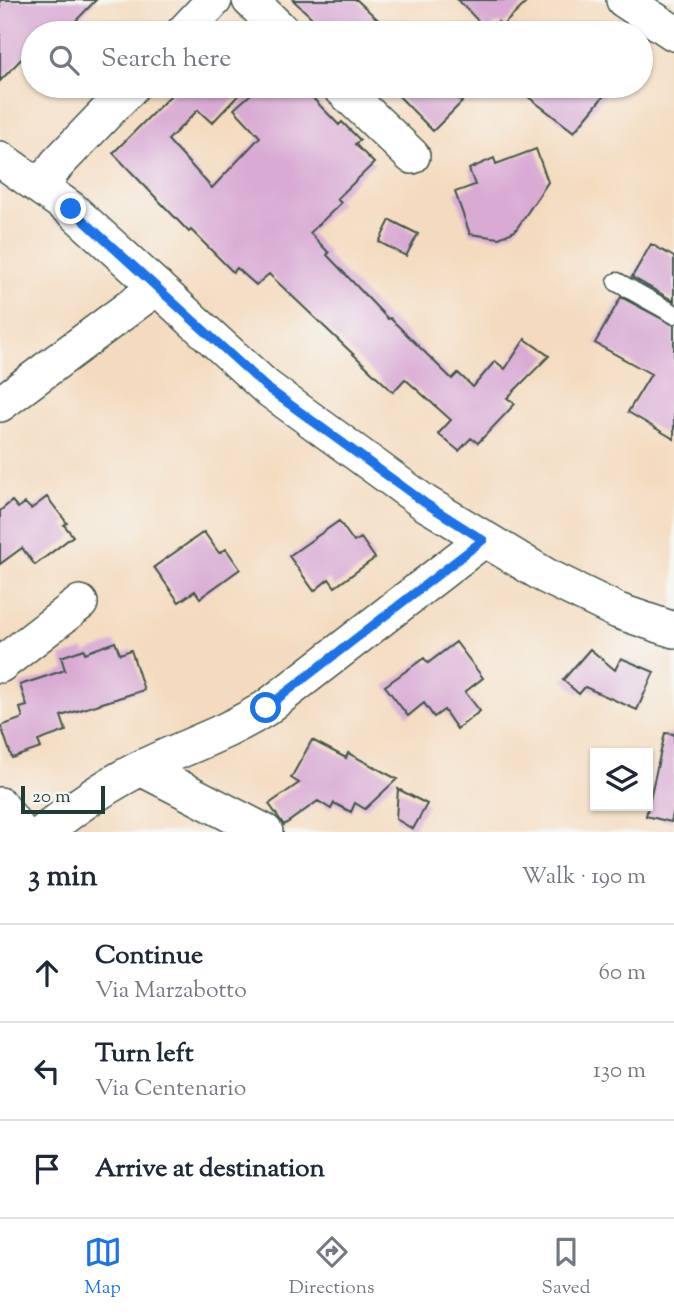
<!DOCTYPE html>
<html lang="en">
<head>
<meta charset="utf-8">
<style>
  :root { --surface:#fff; --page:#f6f6f7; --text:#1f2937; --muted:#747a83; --line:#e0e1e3; --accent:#1a73e8 }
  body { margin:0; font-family:"Sorts Mill Goudy",serif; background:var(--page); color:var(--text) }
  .controls { position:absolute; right:21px; bottom:21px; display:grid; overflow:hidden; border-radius:0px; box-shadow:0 2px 5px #0004 }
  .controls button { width:63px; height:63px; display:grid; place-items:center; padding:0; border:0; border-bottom:2px solid var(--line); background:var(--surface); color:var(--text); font:35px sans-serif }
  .scale { position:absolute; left:21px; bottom:18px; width:84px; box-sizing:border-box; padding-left:7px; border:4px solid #1f3d34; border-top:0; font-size:19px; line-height:24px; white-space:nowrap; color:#1f3d34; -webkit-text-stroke:5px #f6f6f2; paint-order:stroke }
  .stop { position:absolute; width:21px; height:21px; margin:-16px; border:5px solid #1a73e8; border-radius:50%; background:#fff }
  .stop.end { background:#1a73e8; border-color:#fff; box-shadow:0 2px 7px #0008 }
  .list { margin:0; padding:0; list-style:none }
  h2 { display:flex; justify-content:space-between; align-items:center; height:91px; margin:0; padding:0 28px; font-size:30px }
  h2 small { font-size:23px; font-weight:400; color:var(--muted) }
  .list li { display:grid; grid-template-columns:46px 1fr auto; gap:21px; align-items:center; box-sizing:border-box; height:98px; padding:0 28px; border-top:2px solid var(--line) }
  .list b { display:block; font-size:26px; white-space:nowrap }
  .list p { margin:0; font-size:23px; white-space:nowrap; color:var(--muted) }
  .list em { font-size:23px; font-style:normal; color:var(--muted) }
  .icon { flex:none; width:38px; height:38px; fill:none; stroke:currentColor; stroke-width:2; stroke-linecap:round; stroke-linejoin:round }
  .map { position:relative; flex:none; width:674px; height:832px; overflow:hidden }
  .search { position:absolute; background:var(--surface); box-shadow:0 2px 5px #0004; left:21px; right:21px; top:21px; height:77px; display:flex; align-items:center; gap:18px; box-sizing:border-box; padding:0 24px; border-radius:38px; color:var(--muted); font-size:26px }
  .sheet { height:385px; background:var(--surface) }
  nav { display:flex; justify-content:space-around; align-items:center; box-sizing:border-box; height:98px; border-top:2px solid var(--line); background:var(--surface); font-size:19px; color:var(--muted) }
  nav a { display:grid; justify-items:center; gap:4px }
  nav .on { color:var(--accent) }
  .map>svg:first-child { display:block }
  .building { fill:#d9abd4 }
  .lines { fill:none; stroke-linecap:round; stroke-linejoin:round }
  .lane-casing { stroke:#3f5549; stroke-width:21 }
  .street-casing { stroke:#3f5549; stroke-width:38 }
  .lane { stroke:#fff; stroke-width:18 }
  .street { stroke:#fff; stroke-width:35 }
  .route { stroke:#1a73e8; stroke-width:9 }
</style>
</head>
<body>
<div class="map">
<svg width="674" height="832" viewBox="0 0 674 832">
  <rect width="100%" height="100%" fill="#f6f6f2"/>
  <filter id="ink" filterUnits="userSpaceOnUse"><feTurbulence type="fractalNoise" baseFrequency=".0143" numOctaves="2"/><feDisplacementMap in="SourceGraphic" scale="14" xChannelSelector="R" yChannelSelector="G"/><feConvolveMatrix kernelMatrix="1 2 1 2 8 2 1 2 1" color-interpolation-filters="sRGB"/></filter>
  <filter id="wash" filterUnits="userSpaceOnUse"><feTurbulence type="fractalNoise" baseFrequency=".00686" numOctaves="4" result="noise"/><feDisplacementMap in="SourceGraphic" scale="28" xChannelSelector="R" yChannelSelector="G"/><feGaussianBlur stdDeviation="1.57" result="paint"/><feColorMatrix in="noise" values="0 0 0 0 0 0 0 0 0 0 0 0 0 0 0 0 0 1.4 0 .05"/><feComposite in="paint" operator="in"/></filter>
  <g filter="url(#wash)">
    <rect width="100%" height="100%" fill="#f4dbbf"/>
    <g id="blocks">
      <path class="building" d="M0 0H96L64 33H33V47L0 81Z
        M293 0H357L392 33H328Z
        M458 0H529L502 26 498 22 488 31Z
        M173 86H247L212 123 198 110 168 140 212 188 260 137 234 109 260 86H301L339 125 342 122 360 140 355 144 374 163 337 199 341 203 310 233 329 253 327 255 388 319 390 318 452 379 458 373 473 387 495 361 505 369 525 339 549 356 507 398 515 404 478 443 471 438 459 451 438 434 451 420 405 379 393 392 269 274 256 285 237 268 233 272 191 230 189 232 113 153 177 89Z
        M389 86H470L457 98 462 102 433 131Z
        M514 86H612L574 132Z
        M536 149 548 182 515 231 499 238 470 234 455 192 475 185 469 169 494 158 496 164Z
        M390 220 418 234 406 256 379 242Z
        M651 244 674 257V301L632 277Z
        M621 297 674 325V439L628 412 651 374 595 343Z
        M47 497 67 523 64 525 73 536 35 565 22 548 0 564V511L12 501 18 508 25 503 31 509Z
        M339 521 354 542 361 538 375 558 335 587 329 579 314 591 289 556Z
        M204 532 219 553 226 549 240 569 200 598 195 591 179 602 154 567Z
        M115 642 120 654 131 650 144 690 61 716 66 731 38 741 41 748 12 758 1 726 23 718 20 708 27 706 20 685 65 670 61 657 84 649 85 653Z
        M456 642 483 678 465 692 480 711 457 729 444 710 434 717 424 703 408 716 385 686 424 658 428 663Z
        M590 649 615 670 621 658 654 672 637 710 585 687 579 694 563 680Z
        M665 733 674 734V809L671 822 646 816Z
        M312 740 346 758 348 753 397 779 365 809 355 803 351 812 334 803 331 809 318 801 284 825 269 804 299 783 291 778Z
        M398 789 427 804 413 829 396 819Z"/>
    </g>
  </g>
  <g filter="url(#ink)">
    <use href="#blocks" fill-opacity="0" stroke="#3f5549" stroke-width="2"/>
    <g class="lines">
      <defs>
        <path id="lane" d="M617 282 674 314"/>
        <path id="street" d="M250 0 284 33
          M624 0 674 33
          M183 33 214 0
          M339 86 412 156
          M0 159 71 209 266 387 425 503 546 576 618 611 674 630
          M41 186 57 164 132 86
          M0 404 157 287
          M0 665 80 603
          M141 768 265 832
          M0 805 20 832
          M44 832C75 807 103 787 139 769 181 748 226 734 266 708L483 540"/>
      </defs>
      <use href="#lane" class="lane-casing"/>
      <use href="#street" class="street-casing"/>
      <use href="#lane" class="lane"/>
      <use href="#street" class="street"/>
    </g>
  </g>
  <g class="lines" filter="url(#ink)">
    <path class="route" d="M71 209 266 387 425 503 483 540 266 708"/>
  </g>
</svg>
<div class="controls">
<button><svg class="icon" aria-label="layers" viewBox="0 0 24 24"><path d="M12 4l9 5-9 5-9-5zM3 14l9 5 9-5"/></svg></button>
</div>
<div class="scale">20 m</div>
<div class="stop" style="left:266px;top:708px"></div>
<div class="stop end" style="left:71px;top:209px"></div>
<div class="search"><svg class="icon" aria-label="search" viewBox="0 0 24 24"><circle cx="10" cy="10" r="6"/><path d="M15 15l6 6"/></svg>Search here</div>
</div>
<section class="sheet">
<h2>3 min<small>Walk · 190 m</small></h2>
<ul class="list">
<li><svg class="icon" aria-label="ahead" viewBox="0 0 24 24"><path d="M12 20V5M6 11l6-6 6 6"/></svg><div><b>Continue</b><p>Via Marzabotto</p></div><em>60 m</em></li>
<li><svg class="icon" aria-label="left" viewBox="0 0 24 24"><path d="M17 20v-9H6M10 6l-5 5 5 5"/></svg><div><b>Turn left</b><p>Via Centenario</p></div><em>130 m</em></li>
<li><svg class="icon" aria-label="arrive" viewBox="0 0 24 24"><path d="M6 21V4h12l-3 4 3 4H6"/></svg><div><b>Arrive at destination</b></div></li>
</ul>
</section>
<nav>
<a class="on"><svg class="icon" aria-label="map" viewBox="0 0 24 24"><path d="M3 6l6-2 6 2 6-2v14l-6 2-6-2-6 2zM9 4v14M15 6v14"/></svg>Map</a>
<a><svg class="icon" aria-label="directions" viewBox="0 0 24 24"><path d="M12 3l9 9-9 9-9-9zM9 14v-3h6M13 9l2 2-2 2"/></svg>Directions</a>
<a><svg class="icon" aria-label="saved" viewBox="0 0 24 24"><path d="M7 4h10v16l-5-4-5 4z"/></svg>Saved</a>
</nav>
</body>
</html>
